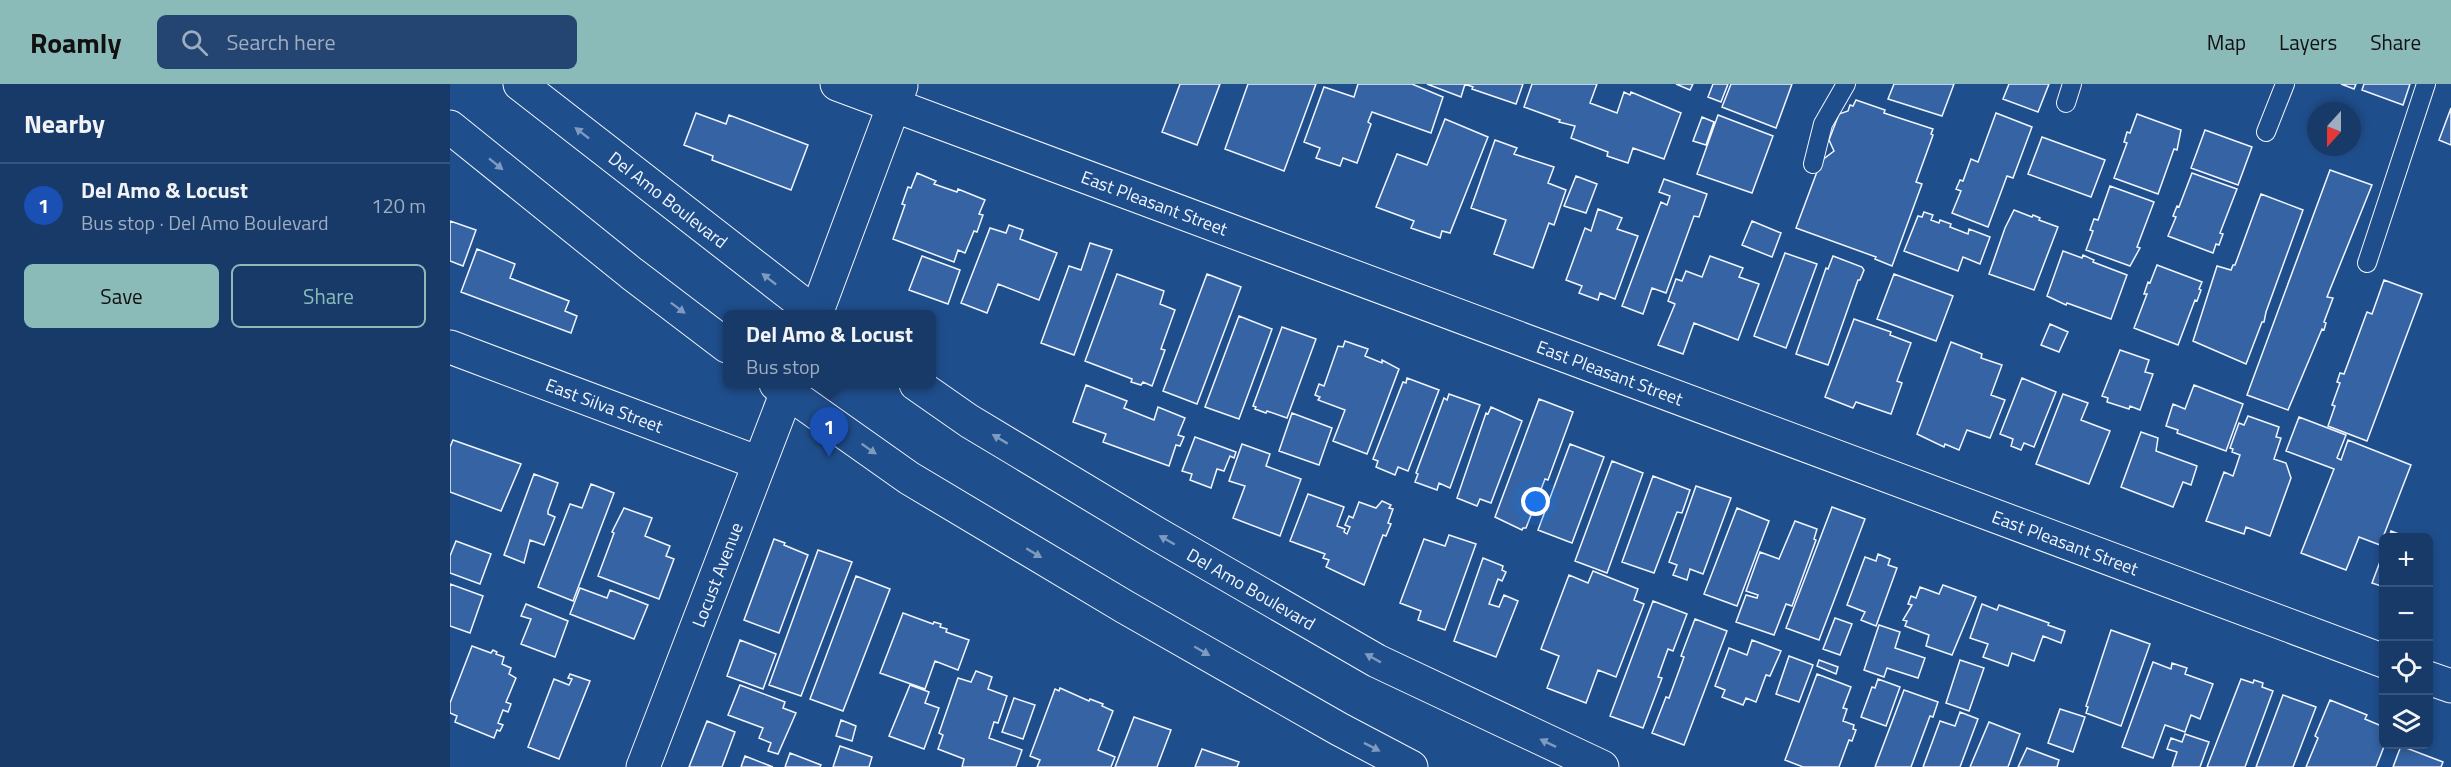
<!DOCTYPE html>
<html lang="en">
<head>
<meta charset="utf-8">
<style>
  :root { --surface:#173a69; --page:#244571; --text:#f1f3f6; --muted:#9eadc0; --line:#36547d; --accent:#8bbbb9 }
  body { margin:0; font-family:"Titillium Web",sans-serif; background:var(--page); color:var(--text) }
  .controls { position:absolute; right:18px; bottom:18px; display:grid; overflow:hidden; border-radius:9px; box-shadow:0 3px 9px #0003 }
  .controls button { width:54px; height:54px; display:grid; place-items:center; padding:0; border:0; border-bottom:2px solid var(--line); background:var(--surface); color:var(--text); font:30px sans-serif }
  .compass { position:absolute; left:1857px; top:18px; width:54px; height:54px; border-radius:50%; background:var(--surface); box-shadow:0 3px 9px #0003; rotate:201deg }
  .you { position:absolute; left:1086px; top:418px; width:21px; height:21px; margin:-15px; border:4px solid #fff; border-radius:50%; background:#1a73e8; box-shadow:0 0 0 9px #1a73e833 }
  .badge { display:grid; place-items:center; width:39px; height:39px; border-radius:50%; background:var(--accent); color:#fff; font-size:20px; font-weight:700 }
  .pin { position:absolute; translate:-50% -50px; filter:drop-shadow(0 2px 3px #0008) }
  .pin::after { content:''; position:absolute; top:32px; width:21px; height:18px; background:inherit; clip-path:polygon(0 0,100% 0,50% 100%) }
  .popup { position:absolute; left:273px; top:226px; width:213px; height:78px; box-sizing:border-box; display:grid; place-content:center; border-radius:9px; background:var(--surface); filter:drop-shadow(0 2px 4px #0005); font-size:20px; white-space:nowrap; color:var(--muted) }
  .popup b { font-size:22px; color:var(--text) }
  .popup::after { content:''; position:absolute; left:50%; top:100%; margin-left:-12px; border:12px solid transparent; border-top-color:var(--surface) }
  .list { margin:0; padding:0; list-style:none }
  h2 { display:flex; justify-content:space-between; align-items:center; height:78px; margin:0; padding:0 24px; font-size:26px }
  h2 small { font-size:20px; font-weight:400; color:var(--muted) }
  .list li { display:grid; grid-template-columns:39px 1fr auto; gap:18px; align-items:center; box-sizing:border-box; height:84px; padding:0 24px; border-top:2px solid var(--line) }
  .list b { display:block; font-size:22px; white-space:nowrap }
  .list p { margin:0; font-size:20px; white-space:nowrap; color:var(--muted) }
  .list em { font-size:20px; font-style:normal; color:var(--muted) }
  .actions { display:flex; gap:12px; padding:18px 24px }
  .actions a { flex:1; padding:14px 0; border:2px solid var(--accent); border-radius:9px; text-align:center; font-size:21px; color:var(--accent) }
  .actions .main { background:var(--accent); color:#111 }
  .icon { flex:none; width:33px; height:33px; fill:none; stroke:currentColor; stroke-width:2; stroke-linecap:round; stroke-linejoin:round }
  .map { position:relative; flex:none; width:2001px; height:683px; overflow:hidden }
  header { display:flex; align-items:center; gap:36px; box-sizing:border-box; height:84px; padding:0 30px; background:var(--accent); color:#111 }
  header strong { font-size:28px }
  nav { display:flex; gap:33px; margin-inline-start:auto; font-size:21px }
  .search { width:420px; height:54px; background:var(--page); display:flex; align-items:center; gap:15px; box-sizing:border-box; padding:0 21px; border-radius:9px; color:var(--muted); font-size:22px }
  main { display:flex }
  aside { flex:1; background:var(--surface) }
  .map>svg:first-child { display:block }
  .building { fill:#3563a3; stroke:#f2f6ff; stroke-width:1.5 }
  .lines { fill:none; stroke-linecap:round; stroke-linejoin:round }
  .lane-casing { stroke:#f2f6ff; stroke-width:20 }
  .street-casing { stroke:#f2f6ff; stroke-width:35 }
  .primary-casing { stroke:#f2f6ff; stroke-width:35 }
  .lane { stroke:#1f4e8c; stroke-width:18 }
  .street { stroke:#1f4e8c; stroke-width:33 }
  .primary { stroke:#1f4e8c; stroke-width:33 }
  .oneway { fill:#7e9ac0 }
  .labels { text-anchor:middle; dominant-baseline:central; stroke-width:4.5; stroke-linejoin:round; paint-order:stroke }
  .street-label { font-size:18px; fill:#f2f6ff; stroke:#1f4e8c }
</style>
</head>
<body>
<header>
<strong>Roamly</strong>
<div class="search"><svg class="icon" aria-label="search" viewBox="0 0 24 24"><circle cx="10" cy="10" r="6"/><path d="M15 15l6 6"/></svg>Search here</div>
<nav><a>Map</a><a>Layers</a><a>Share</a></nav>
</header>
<main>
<aside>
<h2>Nearby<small></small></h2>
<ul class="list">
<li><span class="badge" style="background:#1a4fb4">1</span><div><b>Del Amo &amp; Locust</b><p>Bus stop · Del Amo Boulevard</p></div><em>120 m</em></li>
</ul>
<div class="actions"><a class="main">Save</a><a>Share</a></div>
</aside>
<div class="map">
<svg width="2001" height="683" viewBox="0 0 2001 683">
  <rect width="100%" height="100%" fill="#1f4e8c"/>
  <path class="building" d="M730 0H770L747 61 712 48Z
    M798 0H866L834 87 775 65Z
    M908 0H962L993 13 981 49 922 28 918 38 921 40 907 79 893 74 890 82 866 74 870 64 854 58 874 3 904 13Z
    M977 0H1073L1066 20 1022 5 1023 3 1015 0 1011 13Z
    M1082 0H1147L1140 19 1167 29 1174 8 1180 11 1181 8 1231 29 1214 75 1183 64 1178 79 1157 72 1158 68 1121 54 1125 42 1109 38 1110 36 1074 23Z
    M1226 0H1243L1240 6Z
    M1263 0H1278L1271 18 1258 13Z
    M1281 0H1342L1326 44 1272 23Z
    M1444 0H1504L1492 32 1438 15Z
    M1559 0H1599L1588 28 1553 15Z
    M1891 0H1906L1904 5Z
    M1914 0H1960L1953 21 1912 6Z
    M1406 16 1435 26 1434 29 1483 45 1481 50 1483 51 1466 98 1472 100 1442 182 1425 175 1426 173 1346 144 1371 77 1384 67 1379 56 1389 30 1398 27 1400 21 1403 22Z
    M2001 24V61L1989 56Z
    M246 29 276 40 279 31 358 61 341 106 262 76 263 72 234 61Z
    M1546 29 1582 43 1563 94 1557 92 1538 143 1502 129 1511 107 1506 105 1510 96 1513 97 1521 75 1528 78Z
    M1687 30 1731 46 1727 66 1724 65 1708 110 1664 94 1677 59 1674 58 1677 48 1680 49Z
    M1268 31 1323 52 1302 109 1247 90Z
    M1252 33 1264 38 1256 61 1243 57Z
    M995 35 1038 53 1000 149 992 147 990 154 961 144 964 137 926 123 947 70 977 81Z
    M1755 46 1802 63 1788 101 1741 84Z
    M1592 53 1655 76 1641 113 1578 90Z
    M1045 56 1067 64 1064 70 1104 83 1098 99 1116 106 1104 141 1099 139 1083 184 1044 170 1056 136 1021 124Z
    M1880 86 1922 101 1877 213 1883 214 1874 238 1876 239 1874 246 1872 245 1838 326 1797 311Z
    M467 89 486 97 484 100 507 108 508 105 535 116 529 130 533 131 527 148 524 147 515 169 508 166 504 178 443 155 455 121 452 120 458 103 461 104Z
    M1742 89 1787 105 1770 149 1773 150 1769 161 1766 160 1763 169 1718 152 1726 133 1723 132 1727 122 1729 123Z
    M1126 92 1147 100 1136 129 1114 122Z
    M1214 95 1257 110 1249 133 1244 132 1216 209 1202 204 1193 230 1172 222 1211 118 1217 121 1220 112 1209 108Z
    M1660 102 1704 118 1687 163 1690 164 1680 182 1636 166 1643 147 1640 146 1644 135 1648 136Z
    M1811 110 1853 126 1816 228 1814 238H1812L1796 280 1743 257 1767 182 1781 186 1783 181H1785Z
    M1148 125 1172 134 1167 145 1188 152 1165 215 1150 209 1148 216 1129 209 1132 202 1116 196 1135 144 1141 147Z
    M1564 126 1582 133 1583 131 1590 134 1589 136 1608 143 1584 206 1539 190 1555 144Z
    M1474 128 1483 131 1481 136 1489 139 1490 136 1501 140 1500 143 1518 150 1519 145 1540 153 1530 180 1513 173 1508 187 1454 167 1468 132 1472 133Z
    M0 137 26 146 13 182 0 177Z
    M1302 137 1331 149 1322 173 1292 161Z
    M559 141 573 146 570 155 607 169 589 216 548 200 537 229 511 219 540 144 556 149Z
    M640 159 662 166 624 271 591 259 619 182 631 186Z
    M27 165 65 180 60 194 119 217 115 227 127 232 121 249 11 208Z
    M1613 167 1632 174 1633 171 1644 176 1643 178 1677 191 1661 235 1617 219 1616 221 1597 212Z
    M1335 169 1367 180 1336 264 1304 252Z
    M472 172 510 186 498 220 459 206Z
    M1260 172 1293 184 1289 193 1309 200 1288 256 1244 239 1233 270 1208 261 1225 220 1218 217 1226 195 1232 197 1236 187 1252 193Z
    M1383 172 1412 183 1414 186 1410 196H1408L1378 281 1346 270 1376 184 1378 185Z
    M1707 181 1752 198 1749 205 1751 206 1747 217 1745 216 1728 261 1684 244 1697 210H1694L1698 198 1700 199Z
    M667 190 714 207 710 220 725 226 711 265 715 266 702 302 693 298 691 301 681 298 682 295 635 277Z
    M757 190 791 203 747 320 713 307Z
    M1444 190 1503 212 1486 257 1427 235Z
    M1934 196 1972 210 1917 357 1878 342 1885 322 1882 321 1890 299 1887 298 1890 289 1894 290 1917 228 1922 230Z
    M789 232 822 245 789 335 755 323Z
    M1404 235 1441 248 1440 251 1461 259 1447 297 1452 299 1441 330 1406 318 1403 324 1375 313Z
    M1600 240 1618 248 1609 268 1591 261Z
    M832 243 866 255 837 334 817 327 816 329 805 325 806 323 803 322Z
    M895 257 918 265 915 272 932 279V276L949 285 917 370 883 357 895 326 868 316 870 313 865 311 869 300 874 302 888 262 893 263Z
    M1501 258 1532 270 1531 274 1552 281 1541 311 1555 316 1540 354 1517 346 1509 366 1495 360 1494 363 1467 350Z
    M1670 266 1699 276 1695 288 1703 290 1690 326 1680 322 1679 325 1657 318 1658 314 1652 312Z
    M957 294 989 306 958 387 948 383 945 391 926 383 928 377 923 375 953 298 956 299Z
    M1572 294 1606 308 1584 363 1574 359 1571 366 1561 362 1563 355 1550 350Z
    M636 301 677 317 674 324 704 336 708 323 735 334 728 351 734 353 730 362 726 361 719 382 653 358 656 350 623 338Z
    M1744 301 1793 320 1776 367 1727 349 1728 346 1716 342 1723 320 1735 325Z
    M999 310 1030 321 1000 404 989 399 987 406 965 398 968 390 966 389 994 314 997 316Z
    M1613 310 1638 319 1631 336 1660 347 1639 400 1586 380Z
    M1089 315 1123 328 1098 396 1095 395 1076 444H1073L1072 446 1045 433Z
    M1041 323 1072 337 1041 419 1030 415 1027 422 1007 414 1036 329 1038 330Z
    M842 329 882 344 869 381 829 367Z
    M1798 332 1829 343 1826 353 1831 354 1824 375 1836 379 1841 394 1820 452 1796 443 1794 450 1756 437 1774 388 1783 392 1790 371 1782 368 1783 365 1780 364 1789 339 1794 341Z
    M1849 333 1896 351 1887 374 1891 376 1898 356 1961 381 1930 461 1909 453 1896 486 1851 469 1884 385 1836 367Z
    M1691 348 1708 354 1706 367 1747 382 1741 401 1733 398 1723 423 1671 403Z
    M745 353 786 368 784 374 780 372 774 387 767 385 761 404 740 396 742 390 732 387Z
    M3 356 71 380 51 427 0 408V363Z
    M792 360 820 370 816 382 851 395 830 452 783 434 795 402 779 397Z
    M1120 360 1154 373 1122 459 1088 446Z
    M1162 377 1193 389 1157 489 1125 477Z
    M84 390 108 399 98 427V430L105 433 94 461 80 456 74 479 54 471Z
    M1203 392 1240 406 1232 429 1227 428 1204 489 1172 478Z
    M141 400 164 409 123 517 88 503 120 420 132 424Z
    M1246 402 1281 414 1253 490 1240 485 1237 496 1223 491 1227 481 1219 478Z
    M858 410 894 423 887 442 895 445 894 448 897 450 900 443 895 441 899 432 903 434 909 418 926 424 932 417 941 421 939 424 943 425 938 439 941 440 936 452 933 451 914 501 876 483 879 476 873 474 875 470 840 457Z
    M1382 423 1415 435 1369 556 1336 544Z
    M174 424 202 434 195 452 220 462 216 472 224 475 209 515 148 492 164 449 162 448Z
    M1287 424 1319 437 1287 522 1254 510Z
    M1345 437 1367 445 1364 455 1366 456 1342 522 1336 520 1324 551 1286 538 1296 511 1307 514 1308 511 1296 507 1310 468 1329 475Z
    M1941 447 1959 454H1939Z
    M999 451 1026 460 995 546 968 536 971 527 950 519 974 455 995 462Z
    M324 455 335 459 334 461 358 471 329 549 294 536Z
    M6 457 41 470 30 500 0 489V472Z
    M368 466 402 478 351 612 319 601Z
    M1934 467V503L1922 499Z
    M1428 470 1440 475 1438 481 1447 484 1426 542 1411 536 1415 528 1397 521 1415 473 1426 477Z
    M1033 474 1053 482 1052 486 1056 488 1052 497 1048 495 1039 520 1049 523 1054 511 1068 517 1046 573 1004 557Z
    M1143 487 1188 505 1184 516 1194 520 1166 593 1148 586 1136 619 1097 604 1109 572 1091 565 1119 491 1138 499Z
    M406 492 440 505 393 627 360 615Z
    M0 500 33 512 20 549 0 542Z
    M1493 501 1526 513 1502 571 1476 562 1479 551 1455 542 1457 537 1453 536 1462 521 1458 520 1461 512 1466 514 1470 503 1489 510Z
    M130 504 157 514 160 506 198 521 184 555 120 530Z
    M1203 517 1237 530 1223 567 1218 565 1208 593 1212 594 1193 644 1160 632Z
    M76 520 118 537 105 573 71 560 81 535 71 532Z
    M1532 520 1547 526 1549 521 1599 539 1598 541 1615 547 1611 559 1593 552 1584 577 1562 569 1558 582 1533 573 1538 560 1520 554Z
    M453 529 483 540 484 538 491 540 490 543 497 545 496 548 519 556 508 586 485 577 475 605 430 589Z
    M1385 534 1402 540 1390 571 1373 565Z
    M1245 535 1277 547 1234 661 1202 649 1216 613 1219 614 1234 573 1231 572Z
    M1429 541 1450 548 1445 564 1475 574 1468 594 1437 584 1434 593 1414 586Z
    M1661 546 1700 560 1671 642 1636 629 1638 623 1636 622Z
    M290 556 326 570 313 605 277 592Z
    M1302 556 1331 567 1320 592 1316 591 1306 618 1296 614 1293 621 1272 613 1275 606 1265 602 1279 564 1297 571Z
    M22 562 41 569 43 566 47 568 46 570 54 573 52 580 61 584 59 590 66 594 56 618 61 620 58 628 53 626 48 639 53 641 50 647 47 646 44 654 5 638 7 632 0 629V619Z
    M1339 572 1363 581 1349 618 1326 610Z
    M1369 576 1388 583 1386 590 1367 582Z
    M1510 576 1534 584 1519 627 1496 619Z
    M1703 578 1721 585 1722 579 1737 584 1735 590 1763 600 1750 635 1741 631 1735 648 1715 641 1703 674 1672 663Z
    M526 587 542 593 538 605 557 612 548 639 544 638 539 654 572 666 566 683H512L514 675 488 665 493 651 489 649 508 594 521 598Z
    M120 590 140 597 109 675 78 663 104 595 119 601 122 595 118 594Z
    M1367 590 1401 603 1393 624 1397 625 1393 637 1404 641 1403 645 1406 646 1402 657 1399 656 1389 683H1353L1335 676Z
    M1428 595 1450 603 1436 642 1411 633 1422 603 1425 604Z
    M1791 595 1803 599 1804 596 1813 599 1812 603 1823 607 1795 683H1757Z
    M290 601 335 618 333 624 346 629 328 670 318 667 321 659 309 654 313 644 278 631Z
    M460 601 479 608 475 619 489 624 474 665 439 652Z
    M610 604 639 617 640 615 653 620 652 622 663 627 648 666 665 673 661 683H587L590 676 580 672 605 605 609 607Z
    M1454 606 1488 618 1483 633 1480 632 1461 683H1425Z
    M1833 611 1866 623 1843 683H1806Z
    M564 614 585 621 573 655 552 648Z
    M1880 616 1917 631 1915 635 1934 643V660H1935L1926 683H1856L1868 654 1865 652Z
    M1610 625 1635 633 1623 668 1598 659Z
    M1510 628 1528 635 1510 683H1473L1490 637 1505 642Z
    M684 633 721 646 707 683H665Z
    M391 636 406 642 402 657 386 652Z
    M257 637 285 648 272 683H239Z
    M1539 638 1570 650 1558 683H1520Z
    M1735 650 1759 658 1750 683H1722L1727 668 1717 665 1721 654 1732 658Z
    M390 662 422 673 419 683H383Z
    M1951 662 1993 678 1991 683H1943Z
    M1577 664 1609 676 1607 683H1568Z
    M752 665 789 678 787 683H745Z
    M340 669 371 681 370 683H335Z
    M295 672 323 683H291Z"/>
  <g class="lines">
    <defs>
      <path id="lane" d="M1616 19 1622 0
        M1816 48 1835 0
        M1363 80 1373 40 1396 0
        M1917 179 1976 0"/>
      <g id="street">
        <path id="s1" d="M387 0 1934 577"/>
        <path d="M366 230 451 2"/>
        <path id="s2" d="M0 263 309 379"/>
        <path d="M1978 594 2001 602"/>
        <path id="s3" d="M193 683 340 300"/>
      </g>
      <g id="primary">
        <path id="s4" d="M70 0 366 230"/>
        <path d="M0 43 181 189 277 262"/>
        <path d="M326 300 459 394 675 523 889 645 961 683"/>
        <path id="s5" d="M466 300 519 337 707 450 927 577 1152 683"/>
      </g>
    </defs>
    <use href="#lane" class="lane-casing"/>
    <use href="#street" class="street-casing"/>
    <use href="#primary" class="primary-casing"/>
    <use href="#lane" class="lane"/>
    <use href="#street" class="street"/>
    <use href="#primary" class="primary"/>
  </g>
  <defs><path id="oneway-solid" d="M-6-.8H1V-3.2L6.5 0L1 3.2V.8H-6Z" transform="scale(1.5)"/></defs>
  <g class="oneway">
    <use href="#oneway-solid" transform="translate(132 49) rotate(-142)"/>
    <use href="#oneway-solid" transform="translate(46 80) rotate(39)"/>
    <use href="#oneway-solid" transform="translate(319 195) rotate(-142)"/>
    <use href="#oneway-solid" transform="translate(228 224) rotate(37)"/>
    <use href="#oneway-solid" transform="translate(550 355) rotate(-149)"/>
    <use href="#oneway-solid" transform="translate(419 365) rotate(35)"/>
    <use href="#oneway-solid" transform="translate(717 456) rotate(-150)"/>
    <use href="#oneway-solid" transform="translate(584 469) rotate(31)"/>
    <use href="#oneway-solid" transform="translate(752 567) rotate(30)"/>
    <use href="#oneway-solid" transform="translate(923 574) rotate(-151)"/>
    <use href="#oneway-solid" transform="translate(1098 659) rotate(-154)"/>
    <use href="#oneway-solid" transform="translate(922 663) rotate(27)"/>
  </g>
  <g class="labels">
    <g class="street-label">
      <text stroke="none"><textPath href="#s4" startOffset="188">Del Amo Boulevard</textPath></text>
      <text stroke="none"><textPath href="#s1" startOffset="339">East Pleasant Street</textPath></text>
      <text stroke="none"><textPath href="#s1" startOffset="825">East Pleasant Street</textPath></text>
      <text stroke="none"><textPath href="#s2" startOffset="165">East Silva Street</textPath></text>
      <text stroke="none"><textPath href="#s1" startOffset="1311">East Pleasant Street</textPath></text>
      <text stroke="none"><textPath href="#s3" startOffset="206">Locust Avenue</textPath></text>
      <text stroke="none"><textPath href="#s5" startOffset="393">Del Amo Boulevard</textPath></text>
    </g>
  </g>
</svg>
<div class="controls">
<button>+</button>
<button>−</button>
<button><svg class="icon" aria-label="locate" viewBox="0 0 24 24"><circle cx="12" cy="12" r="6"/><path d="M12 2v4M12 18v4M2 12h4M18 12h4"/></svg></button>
<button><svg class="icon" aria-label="layers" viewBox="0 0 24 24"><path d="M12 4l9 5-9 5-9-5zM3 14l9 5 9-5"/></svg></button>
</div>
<svg class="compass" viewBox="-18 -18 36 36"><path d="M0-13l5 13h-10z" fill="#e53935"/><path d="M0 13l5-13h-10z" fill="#9eadc0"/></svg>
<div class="you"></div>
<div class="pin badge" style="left:379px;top:373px;background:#1a4fb4">1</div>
<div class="popup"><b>Del Amo &amp; Locust</b>Bus stop</div>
</div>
</main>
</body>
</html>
